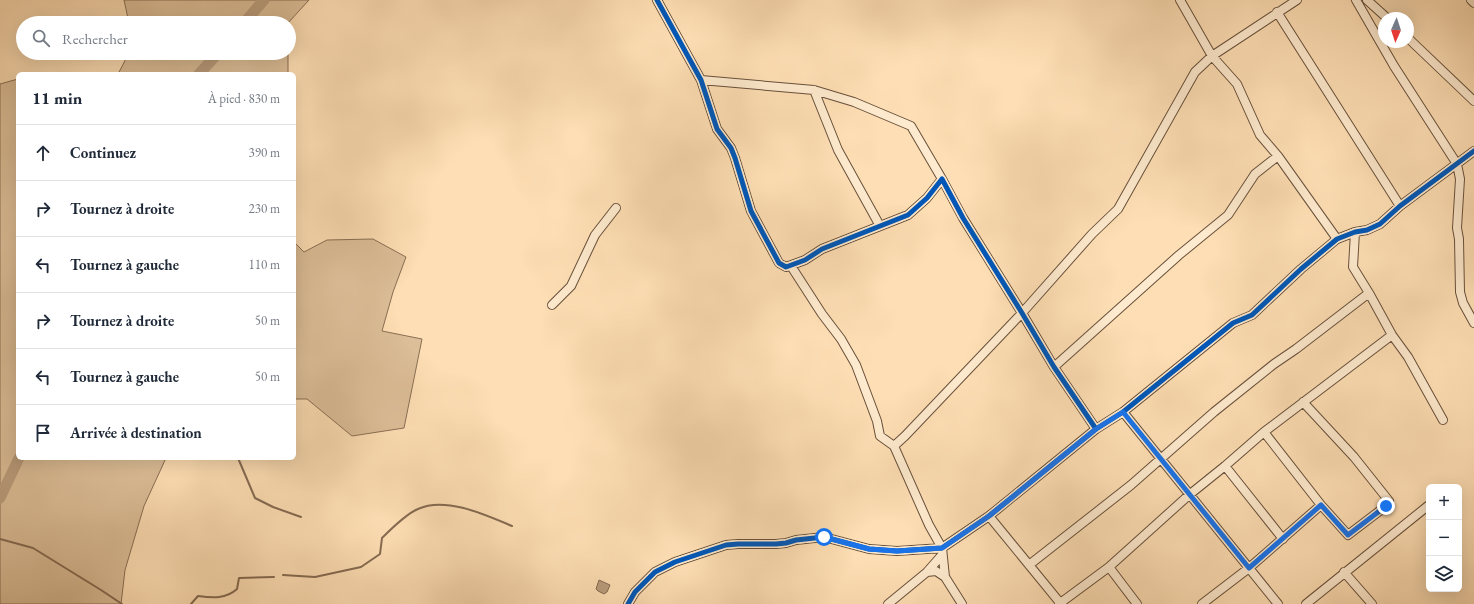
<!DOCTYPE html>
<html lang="fr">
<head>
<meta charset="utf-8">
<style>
  :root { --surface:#fff; --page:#f2f2f3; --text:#1f2937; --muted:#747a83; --line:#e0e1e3 }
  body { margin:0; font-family:"EB Garamond",serif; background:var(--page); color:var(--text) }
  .controls { position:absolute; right:12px; bottom:12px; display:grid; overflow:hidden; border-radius:6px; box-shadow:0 4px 16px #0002 }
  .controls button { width:36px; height:36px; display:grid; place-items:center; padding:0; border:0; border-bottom:1px solid var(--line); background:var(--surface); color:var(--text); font:20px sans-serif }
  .compass { position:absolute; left:1378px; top:12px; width:36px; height:36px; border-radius:50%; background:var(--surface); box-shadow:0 4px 16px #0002; rotate:183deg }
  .stop { position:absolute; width:12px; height:12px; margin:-9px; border:3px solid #1a73e8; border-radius:50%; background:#fff }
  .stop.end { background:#1a73e8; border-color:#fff; box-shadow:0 1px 4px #0008 }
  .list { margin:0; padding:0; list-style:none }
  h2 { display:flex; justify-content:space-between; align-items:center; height:52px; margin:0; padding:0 16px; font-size:17px }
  h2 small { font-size:13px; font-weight:400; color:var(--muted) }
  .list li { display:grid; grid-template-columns:26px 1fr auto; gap:12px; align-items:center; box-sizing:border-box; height:56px; padding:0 16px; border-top:1px solid var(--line) }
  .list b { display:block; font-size:15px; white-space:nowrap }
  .list em { font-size:13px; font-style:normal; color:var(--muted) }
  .icon { flex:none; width:22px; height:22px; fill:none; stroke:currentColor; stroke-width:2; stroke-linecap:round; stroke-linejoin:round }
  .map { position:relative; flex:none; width:1474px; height:604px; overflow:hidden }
  .search { position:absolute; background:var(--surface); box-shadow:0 4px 16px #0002; left:16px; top:16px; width:280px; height:44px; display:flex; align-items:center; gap:10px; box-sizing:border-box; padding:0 14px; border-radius:22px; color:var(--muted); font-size:15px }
  .panel { position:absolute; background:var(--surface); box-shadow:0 4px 16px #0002; left:16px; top:72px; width:280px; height:388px; border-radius:6px }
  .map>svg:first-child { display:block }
  .green { fill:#dcbe98; stroke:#896f54 }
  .water { fill:#ba9d7d; stroke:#856b52 }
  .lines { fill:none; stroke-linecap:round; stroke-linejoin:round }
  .stream { stroke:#856b52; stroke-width:2 }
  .river { stroke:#ba9d7d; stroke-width:11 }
  .minor-casing { stroke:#68503a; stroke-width:10 }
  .minor { stroke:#feeace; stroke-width:8 }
  .cycleway-casing { stroke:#feeace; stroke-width:8 }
  .cycleway { stroke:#0057b8; stroke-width:5 }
  .route { stroke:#1a73e8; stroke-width:5 }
</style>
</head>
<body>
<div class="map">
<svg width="1474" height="604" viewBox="0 0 1474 604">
  <rect width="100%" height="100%" fill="#fedeb4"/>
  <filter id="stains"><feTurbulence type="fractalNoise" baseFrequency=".005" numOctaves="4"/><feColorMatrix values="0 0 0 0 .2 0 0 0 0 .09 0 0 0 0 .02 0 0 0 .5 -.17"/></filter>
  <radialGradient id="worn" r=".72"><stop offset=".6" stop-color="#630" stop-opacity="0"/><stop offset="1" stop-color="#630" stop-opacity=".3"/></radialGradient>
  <path class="green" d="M124 0H309L288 23H129Z
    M129 53H288V74H118Z
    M18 79V458H166L144 506 125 570 121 604H0V84Z
    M373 239 406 257 393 292 382 331 422 339 404 428 352 436 307 399H294V242L304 252 327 240Z"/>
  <path class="water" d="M599 580 610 585 607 592 604 594 598 591 596 589Z"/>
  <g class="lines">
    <path class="stream" d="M238 458 255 498 273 507 301 517
      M0 539 33 548 101 590 122 604
      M283 575 315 577 361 567 380 554 382 538C390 530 408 513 418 509 445 496 486 515 512 526
      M191 604 198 596C213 598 226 599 237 589L239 578 274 577"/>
    <path class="river" d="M244 23 264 0
      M199 74 218 53
      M0 498 19 458"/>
    <defs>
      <path id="minor" d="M657 0 701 80 717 129 731 148 735 158 751 211 779 263 786 267 805 260 822 249 908 215 927 198 942 179 963 218 1022 313 1054 367 1096 429
        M1180 0 1212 56 1237 84 1260 135 1278 156 1337 239
        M1356 0 1394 66 1457 164 1460 179 1457 228 1459 239 1460 292 1463 303 1474 323
        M1367 0 1387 18
        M1471 0 1474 3
        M1277 12 1400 206
        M1408 38 1474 101
        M701 80 814 90 854 102 911 126 942 179
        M814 90 838 150 880 226
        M1355 232 1353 267 1369 293 1392 335 1408 357 1443 420
        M791 266 822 314 841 339 856 365 877 421 880 436 894 446 929 525 942 548 945 577 962 604
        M552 305 571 286 595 235 616 208
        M1054 367 1179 255 1228 215 1255 174 1278 156
        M1123 412 1278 604
        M1264 432 1321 505 1348 535 1386 506 1389 501 1354 457 1303 402
        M894 446 905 436 1022 313 1092 234 1118 209 1195 72 1212 56 1297 0
        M1225 466 1283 539
        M989 516 1061 604
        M1029 565 1131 485 1214 412 1274 364 1296 349 1369 293
        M1109 567 1137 604
        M927 572 942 555
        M1344 572 1372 604
        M628 604 635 592 655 572 675 562 726 545 738 544H776L786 543 796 540 824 537 869 549 897 551 942 548 989 516 1096 429 1123 412 1233 323 1252 315 1301 269 1337 239 1355 232 1367 230 1380 224 1400 206 1474 151
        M888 604 927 572 936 571 945 577
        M1059 604 1109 567 1189 495 1225 466 1264 432 1392 335
        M1202 604 1249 568 1321 505
        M1306 604 1429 505"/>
    </defs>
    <use href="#minor" class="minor-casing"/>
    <use href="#minor" class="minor"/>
    <defs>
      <path id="cycleway" d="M657 0 701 80 717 129 731 148 735 158 751 211 779 263 786 267 805 260 822 249 908 215 927 198 942 179 963 218 1022 313 1054 367 1096 429
        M628 604 635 592 655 572 675 562 726 545 738 544H776L786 543 796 540 824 537 869 549 897 551 942 548 989 516 1096 429 1123 412 1233 323 1252 315 1301 269 1337 239 1355 232 1367 230 1380 224 1400 206 1474 151"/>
    </defs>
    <use href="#cycleway" class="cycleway-casing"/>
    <use href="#cycleway" class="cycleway"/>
  </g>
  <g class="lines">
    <path class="route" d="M824 537 869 549 897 551 942 548 989 516 1096 429 1123 412 1249 568 1321 505 1348 535 1386 506"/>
  </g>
  <rect width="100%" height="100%" filter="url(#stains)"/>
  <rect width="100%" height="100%" fill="url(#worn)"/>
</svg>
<div class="controls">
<button>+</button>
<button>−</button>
<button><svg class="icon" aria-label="layers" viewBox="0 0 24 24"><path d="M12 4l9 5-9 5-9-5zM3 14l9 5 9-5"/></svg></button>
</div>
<svg class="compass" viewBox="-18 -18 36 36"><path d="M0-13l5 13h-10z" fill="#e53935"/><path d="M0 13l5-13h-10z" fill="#747a83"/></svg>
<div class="stop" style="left:824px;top:537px"></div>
<div class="stop end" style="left:1386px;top:506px"></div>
<div class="search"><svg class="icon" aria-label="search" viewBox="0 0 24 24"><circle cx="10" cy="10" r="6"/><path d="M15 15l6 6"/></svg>Rechercher</div>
<section class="panel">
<h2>11 min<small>À pied · 830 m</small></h2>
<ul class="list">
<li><svg class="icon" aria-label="ahead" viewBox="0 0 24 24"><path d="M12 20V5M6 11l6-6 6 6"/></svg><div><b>Continuez</b></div><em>390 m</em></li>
<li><svg class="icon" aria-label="right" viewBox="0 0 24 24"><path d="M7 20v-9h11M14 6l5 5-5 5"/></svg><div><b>Tournez à droite</b></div><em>230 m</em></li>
<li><svg class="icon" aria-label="left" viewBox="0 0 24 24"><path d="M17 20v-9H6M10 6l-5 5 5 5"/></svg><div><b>Tournez à gauche</b></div><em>110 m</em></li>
<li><svg class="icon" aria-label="right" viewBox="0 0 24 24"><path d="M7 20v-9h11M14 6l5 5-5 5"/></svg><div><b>Tournez à droite</b></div><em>50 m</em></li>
<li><svg class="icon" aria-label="left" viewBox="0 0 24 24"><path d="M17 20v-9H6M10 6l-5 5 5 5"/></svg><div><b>Tournez à gauche</b></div><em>50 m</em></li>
<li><svg class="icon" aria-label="arrive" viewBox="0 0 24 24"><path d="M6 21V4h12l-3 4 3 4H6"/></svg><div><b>Arrivée à destination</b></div></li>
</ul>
</section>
</div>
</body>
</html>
